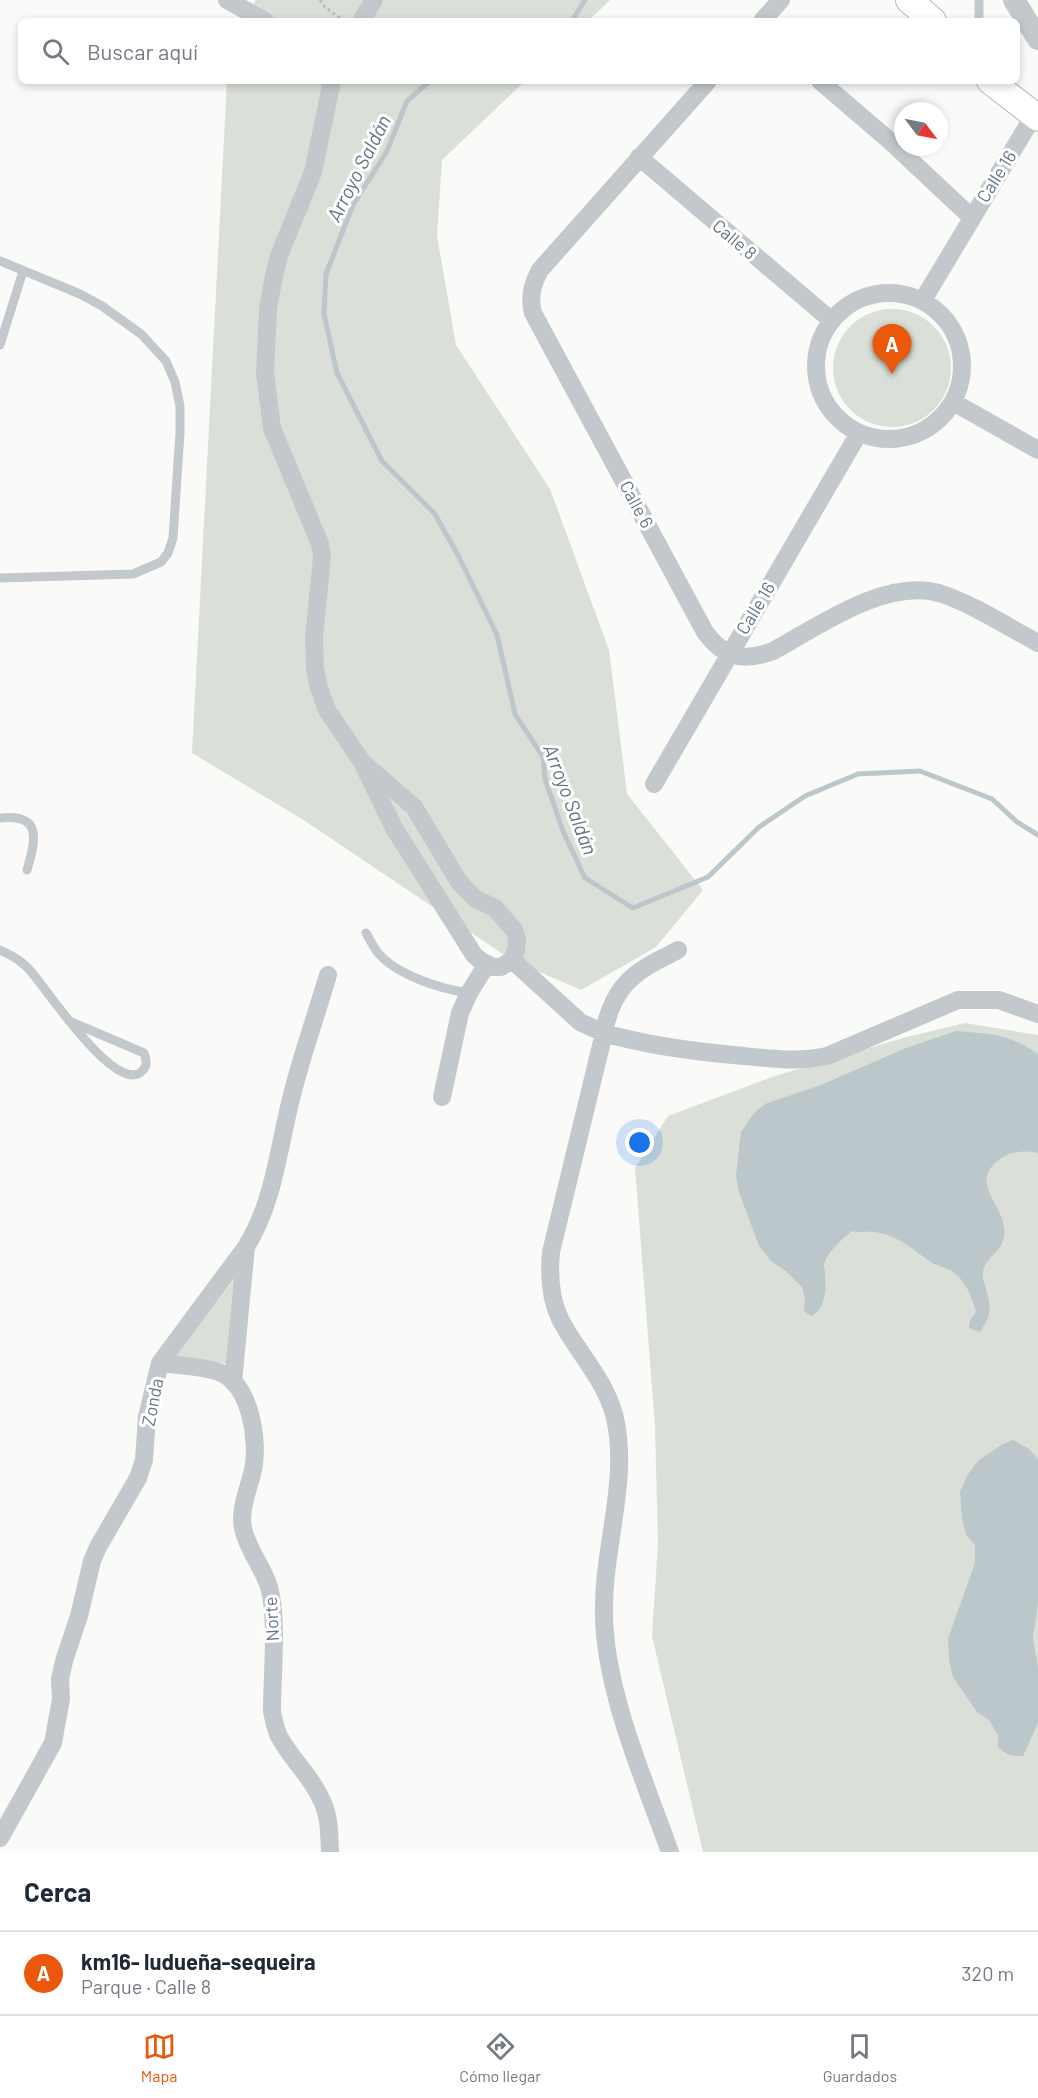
<!DOCTYPE html>
<html lang="es">
<head>
<meta charset="utf-8">
<style>
  :root { --surface:#fff; --page:#f2f2f3; --text:#1f2937; --muted:#747a83; --line:#e0e1e3; --accent:#ea580c }
  body { margin:0; font-family:Barlow,sans-serif; background:var(--page); color:var(--text) }
  .compass { position:absolute; left:894px; top:102px; width:54px; height:54px; border-radius:50%; background:var(--surface); box-shadow:0 3px 9px #0003; rotate:122deg }
  .you { position:absolute; left:640px; top:1143px; width:21px; height:21px; margin:-15px; border:4px solid #fff; border-radius:50%; background:#1a73e8; box-shadow:0 0 0 9px #1a73e833 }
  .badge { display:grid; place-items:center; width:39px; height:39px; border-radius:50%; background:var(--accent); color:#fff; font-size:20px; font-weight:700 }
  .pin { position:absolute; translate:-50% -50px; filter:drop-shadow(0 2px 3px #0008) }
  .pin::after { content:''; position:absolute; top:32px; width:21px; height:18px; background:inherit; clip-path:polygon(0 0,100% 0,50% 100%) }
  .list { margin:0; padding:0; list-style:none }
  h2 { display:flex; justify-content:space-between; align-items:center; height:78px; margin:0; padding:0 24px; font-size:26px }
  h2 small { font-size:20px; font-weight:400; color:var(--muted) }
  .list li { display:grid; grid-template-columns:39px 1fr auto; gap:18px; align-items:center; box-sizing:border-box; height:84px; padding:0 24px; border-top:2px solid var(--line) }
  .list b { display:block; font-size:22px; white-space:nowrap }
  .list p { margin:0; font-size:20px; white-space:nowrap; color:var(--muted) }
  .list em { font-size:20px; font-style:normal; color:var(--muted) }
  .icon { flex:none; width:33px; height:33px; fill:none; stroke:currentColor; stroke-width:2; stroke-linecap:round; stroke-linejoin:round }
  .map { position:relative; flex:none; width:1038px; height:1852px; overflow:hidden }
  .search { position:absolute; background:var(--surface); box-shadow:0 3px 9px #0003; left:18px; right:18px; top:18px; height:66px; display:flex; align-items:center; gap:15px; box-sizing:border-box; padding:0 21px; border-radius:9px; color:var(--muted); font-size:22px }
  .sheet { height:162px; background:var(--surface) }
  nav { display:flex; justify-content:space-around; align-items:center; box-sizing:border-box; height:84px; border-top:2px solid var(--line); background:var(--surface); font-size:16px; color:var(--muted) }
  nav a { display:grid; justify-items:center; gap:3px }
  nav .on { color:var(--accent) }
  .map>svg:first-child { display:block }
  .green { fill:#dadfd7 }
  .water { fill:#bbc7cb }
  .lines { fill:none; stroke-linecap:round; stroke-linejoin:round }
  .stream { stroke:#bbc7cb; stroke-width:5 }
  .secondary-casing { stroke:#b3babf; stroke-width:28 }
  .path { stroke:#bbbfc2; stroke-width:3; stroke-dasharray:3 3; stroke-linecap:butt }
  .service { stroke:#c3c8cc; stroke-width:9 }
  .minor { stroke:#c3c8cc; stroke-width:18 }
  .tertiary { stroke:#c3c8cc; stroke-width:22 }
  .secondary { stroke:#fff; stroke-width:26 }
  .labels { text-anchor:middle; dominant-baseline:central; stroke-width:6; stroke-linejoin:round; paint-order:stroke }
  .street-label { font-size:18px; fill:#657683; stroke:#fff }
  .water-label { font-size:20px; font-style:italic; fill:#60757c; stroke:#fff }
</style>
</head>
<body>
<div class="map">
<svg width="1038" height="1852" viewBox="0 0 1038 1852">
  <rect width="100%" height="100%" fill="#fafaf8"/>
  <path class="green" d="M256 0H610L588 21H243Z
    M227 81H525L442 160 437 236 456 345 550 489 609 650 627 794 703 890 656 947 581 990 512 960 302 819 192 753Z
    M833 368a59 59 0 1 1 118 0a59 59 0 1 1-118 0Z
    M965 1023 1038 1035V1852H703L652 1636 658 1544 655 1426 635 1168 668 1116 775 1076 903 1038Z
    M235 1278 229 1364 175 1356Z"/>
  <path class="water" d="M956 1031C990 1034 1008 1033 1038 1054V1153C1032 1152 1025 1151 1019 1152 1005 1153 983 1167 987 1184 990 1200 1002 1211 1004 1227 1007 1251 988 1253 983 1271 982 1276 983 1280 985 1285 991 1307 993 1313 980 1332L969 1328 970 1320 976 1312C972 1297 966 1281 953 1272 946 1267 935 1266 928 1260 909 1247 899 1236 875 1232 867 1231 860 1233 852 1231 843 1238 827 1253 824 1264 824 1267 825 1270 825 1274 826 1289 826 1309 811 1316L804 1311 805 1300 802 1287 786 1271 772 1262 759 1246 739 1192 736 1175 741 1132 754 1113 765 1104 821 1085 906 1048Z
    M1013 1440 1029 1449 1038 1459V1603L1033 1638 1038 1667V1723L1023 1756H1014L1007 1754 998 1747V1735L989 1720 977 1712 953 1677 949 1660 948 1639 975 1563V1545L966 1535 962 1518 960 1492 968 1474 979 1460 1003 1444Z"/>
  <g class="lines">
    <path class="stream" d="M572 21 585 0
      M430 81 407 101 387 151 353 205 326 274 324 314 337 373 382 461 435 514 459 557 497 635 515 714 543 757 545 779 563 831 585 878 633 908 708 877 759 827 805 796 858 774 920 771 992 799 1017 822 1038 835"/>
    <defs>
      <path id="secondary" d="M909 0 933 21
        M990 81 1038 118"/>
    </defs>
    <use href="#secondary" class="secondary-casing"/>
    <path class="path" d="M320 0 325 7 344 21"/>
    <path class="service" d="M979 21V0
      M0 261 80 294 102 306 141 334 166 361 175 382 180 406V433L173 538 168 553 161 562 133 574 0 578
      M0 345 23 271
      M0 818C44 813 35 842 27 870
      M366 933C370 940 374 948 379 954 399 976 441 989 469 993
      M0 950C13 956 24 962 33 974 47 990 119 1099 143 1070 148 1065 146 1060 144 1053L69 1021"/>
    <path class="minor" d="M227 0 265 21
      M361 21 374 0
      M762 21 781 0
      M332 81 313 172 279 256 274 276 268 308 265 373 272 428 320 544 322 557 314 637 315 669 319 688 327 710 362 762 394 828 474 955 481 961 493 967H501L512 960 516 951 517 939 514 930 495 908 476 899 459 882 414 807 362 762
      M708 81 540 270C532 285 529 297 533 313 590 420 648 525 705 632 724 658 743 662 773 651 819 626 885 578 939 593 971 603 1008 627 1038 643
      M820 81 890 141 971 217
      M639 157 832 321
      M816 366a73 73 0 1 1 146 0a73 73 0 1 1-146 0Z
      M923 300 1034 115
      M953 402 1038 450
      M654 784 859 433
      M512 960 580 1022 604 1033C607 1013 617 989 634 976 646 965 664 958 678 950
      M442 1097 460 1013 469 993 487 964
      M160 1363C175 1365 207 1367 219 1372 251 1384 259 1442 253 1470 249 1488 239 1510 243 1528 247 1549 263 1567 269 1587 278 1619 272 1675 272 1711 274 1720 275 1730 280 1738 292 1760 312 1777 322 1801 330 1817 329 1835 330 1852
      M233 1382 246 1247
      M0 1838 53 1743 61 1699 60 1679 64 1661 79 1616 92 1561 98 1547 138 1478 144 1460 147 1417 160 1363 246 1247C274 1202 278 1150 291 1099 301 1057 316 1016 328 975
      M670 1852C644 1779 604 1689 604 1612 603 1547 629 1482 615 1418 606 1380 577 1352 560 1319 550 1298 549 1274 551 1252L604 1033C649 1046 697 1052 744 1056 772 1059 799 1062 827 1056L958 1000H999L1038 1014"/>
    <path class="tertiary" d="M1014 0 1038 39"/>
    <use href="#secondary" class="secondary"/>
  </g>
  <g class="labels">
    <g class="street-label">
      <text transform="translate(996 176) rotate(-58)">Calle 16</text>
      <text transform="translate(735 239) rotate(40)">Calle 8</text>
      <text transform="translate(637 504) rotate(62)">Calle 6</text>
      <text transform="translate(755 608) rotate(-59)">Calle 16</text>
      <text transform="translate(152 1402) rotate(-79)">Zonda</text>
      <text transform="translate(271 1619) rotate(-93)">Norte</text>
    </g>
    <g class="water-label">
      <text transform="translate(358 168) rotate(-63)">Arroyo Saldán</text>
      <text transform="translate(571 799) rotate(69)">Arroyo Saldán</text>
    </g>
  </g>
</svg>
<svg class="compass" viewBox="-18 -18 36 36"><path d="M0-13l5 13h-10z" fill="#e53935"/><path d="M0 13l5-13h-10z" fill="#747a83"/></svg>
<div class="you"></div>
<div class="pin badge" style="left:892px;top:374px">A</div>
<div class="search"><svg class="icon" aria-label="search" viewBox="0 0 24 24"><circle cx="10" cy="10" r="6"/><path d="M15 15l6 6"/></svg>Buscar aquí</div>
</div>
<section class="sheet">
<h2>Cerca<small></small></h2>
<ul class="list">
<li><span class="badge">A</span><div><b>km16- ludueña-sequeira</b><p>Parque · Calle 8</p></div><em>320 m</em></li>
</ul>
</section>
<nav>
<a class="on"><svg class="icon" aria-label="map" viewBox="0 0 24 24"><path d="M3 6l6-2 6 2 6-2v14l-6 2-6-2-6 2zM9 4v14M15 6v14"/></svg>Mapa</a>
<a><svg class="icon" aria-label="directions" viewBox="0 0 24 24"><path d="M12 3l9 9-9 9-9-9zM9 14v-3h6M13 9l2 2-2 2"/></svg>Cómo llegar</a>
<a><svg class="icon" aria-label="saved" viewBox="0 0 24 24"><path d="M7 4h10v16l-5-4-5 4z"/></svg>Guardados</a>
</nav>
</body>
</html>
